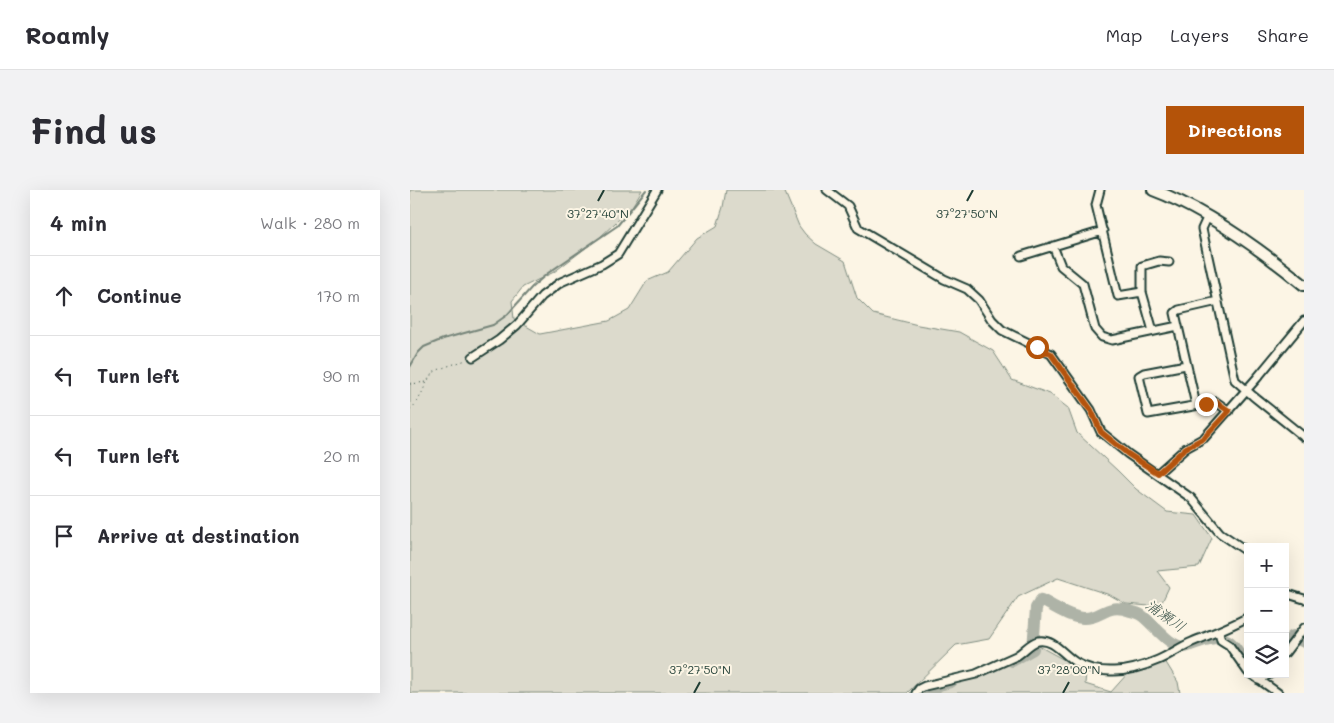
<!DOCTYPE html>
<html lang="en">
<head>
<meta charset="utf-8">
<style>
  :root { --surface:#fff; --page:#f2f2f3; --text:#2b2b33; --muted:#7c7c81; --line:#e1e1e2; --accent:#b45309 }
  body { margin:0; font-family:Mali,"Klee One",sans-serif; background:var(--page); color:var(--text) }
  .controls { position:absolute; right:15px; bottom:15px; display:grid; overflow:hidden; border-radius:0px; box-shadow:0 5px 20px #0002 }
  .controls button { width:45px; height:45px; display:grid; place-items:center; padding:0; border:0; border-bottom:1px solid var(--line); background:var(--surface); color:var(--text); font:25px sans-serif }
  .stop { position:absolute; width:15px; height:15px; margin:-11px; border:4px solid #b45309; border-radius:50%; background:#fff }
  .stop.end { background:#b45309; border-color:#fff; box-shadow:0 1px 5px #0008 }
  .list { margin:0; padding:0; list-style:none }
  h2 { display:flex; justify-content:space-between; align-items:center; height:65px; margin:0; padding:0 20px; font-size:21px }
  h2 small { font-size:16px; font-weight:400; color:var(--muted) }
  .list li { display:grid; grid-template-columns:32px 1fr auto; gap:15px; align-items:center; box-sizing:border-box; height:80px; padding:0 20px; border-top:1px solid var(--line) }
  .list b { display:block; font-size:19px; white-space:nowrap }
  .list em { font-size:16px; font-style:normal; color:var(--muted) }
  .icon { flex:none; width:28px; height:28px; fill:none; stroke:currentColor; stroke-width:2; stroke-linecap:round; stroke-linejoin:round }
  .map { position:relative; flex:none; width:894px; height:503px; overflow:hidden; border-radius:0px }
  header { display:flex; align-items:center; gap:30px; box-sizing:border-box; height:70px; padding:0 25px; background:var(--surface); border-bottom:1px solid var(--line) }
  header strong { font-size:24px }
  nav { display:flex; gap:28px; margin-inline-start:auto; font-size:18px }
  .intro { display:flex; align-items:center; justify-content:space-between; box-sizing:border-box; height:120px; padding:0 30px }
  h1 { margin:0; font-size:35px }
  .button { padding:12px 22px; border-radius:0px; background:var(--accent); color:#fff; font-size:18px; font-weight:700 }
  main { display:flex; gap:30px; padding:0 30px }
  aside { flex:1; background:var(--surface); border-radius:0px; box-shadow:0 5px 20px #0002 }
  .map>svg:first-child { display:block }
  .green { fill:#dcdacc; stroke:#7e8c80 }
  .lines { fill:none; stroke-linecap:round; stroke-linejoin:round }
  .stream { stroke:#758479; stroke-width:2 }
  .river { stroke:#aeb3a7; stroke-width:12 }
  .street-casing { stroke:#1f3d34; stroke-width:11 }
  .secondary-casing { stroke:#1f3d34; stroke-width:14 }
  .path { stroke:#1f3d34; stroke-width:1; stroke-dasharray:1 4; stroke-linecap:butt }
  .street { stroke:#fcf5e5; stroke-width:7 }
  .secondary { stroke:#fcf5e5; stroke-width:10 }
  .route { stroke:#b45309; stroke-width:6 }
  .ticks { fill:none; stroke:#1f3d34; stroke-width:2 }
  .labels { text-anchor:middle; dominant-baseline:central; stroke-width:4; stroke-linejoin:round; paint-order:stroke }
  .water-label { font-size:15px; font-style:italic; fill:#435a51; stroke:#fcf5e5 }
  .ticks-label { font-size:12px; text-anchor:middle; fill:#1f3d34; stroke:#fcf5e5; stroke-width:4; stroke-linejoin:round; paint-order:stroke }
</style>
</head>
<body>
<header>
<strong>Roamly</strong>
<nav><a>Map</a><a>Layers</a><a>Share</a></nav>
</header>
<div class="intro"><h1>Find us</h1><a class="button">Directions</a></div>
<main>
<aside>
<h2>4 min<small>Walk · 280 m</small></h2>
<ul class="list">
<li><svg class="icon" aria-label="ahead" viewBox="0 0 24 24"><path d="M12 20V5M6 11l6-6 6 6"/></svg><div><b>Continue</b></div><em>170 m</em></li>
<li><svg class="icon" aria-label="left" viewBox="0 0 24 24"><path d="M17 20v-9H6M10 6l-5 5 5 5"/></svg><div><b>Turn left</b></div><em>90 m</em></li>
<li><svg class="icon" aria-label="left" viewBox="0 0 24 24"><path d="M17 20v-9H6M10 6l-5 5 5 5"/></svg><div><b>Turn left</b></div><em>20 m</em></li>
<li><svg class="icon" aria-label="arrive" viewBox="0 0 24 24"><path d="M6 21V4h12l-3 4 3 4H6"/></svg><div><b>Arrive at destination</b></div></li>
</ul>
</aside>
<div class="map">
<svg width="894" height="503" viewBox="0 0 894 503">
  <rect width="100%" height="100%" fill="#fcf5e5"/>
  <filter id="ink" filterUnits="userSpaceOnUse"><feTurbulence type="fractalNoise" baseFrequency=".02" numOctaves="2"/><feDisplacementMap in="SourceGraphic" scale="10" xChannelSelector="R" yChannelSelector="G"/><feConvolveMatrix kernelMatrix="1 2 1 2 8 2 1 2 1" color-interpolation-filters="sRGB"/></filter>
  <g filter="url(#ink)">
    <path class="green" d="M0 0H232L221 18 189 48 144 82 113 97 102 111 104 129 130 144 199 131 219 120 237 91 258 82 287 48 307 36 313 17 316 0H374L389 36 395 44 406 54 435 71 447 108 463 124 508 135 549 142 583 161 602 190 640 204 658 218 667 243 708 281 726 299 757 322 786 325 802 348 789 377 747 381 759 397 752 412 739 416 716 414 700 405 648 388 608 407 579 449 546 455 497 503H0Z
      M627 455 676 482 675 494 701 502 718 483 755 471 768 492 770 503H522L535 495 564 489 600 471Z"/>
    <g class="lines">
      <path class="stream" d="M0 177 8 163 14 157 33 149 83 135 97 125 122 97 138 83 207 36 236 0"/>
      <path class="river" d="M875 453 883 446 894 452
        M602 471 623 459 626 418 631 410C644 416 658 427 673 428 692 429 696 412 720 421 724 422 728 423 731 425 743 433 758 456 774 457 778 457 784 453 789 452 818 442 822 451 836 475
        M519 503 529 495 541 492"/>
      <defs>
        <path id="street" d="M417 0 438 16 448 38 534 89 557 99 569 110 582 130 592 140 641 164 681 220 691 242 718 264 781 308 810 343 838 362
          M690 0 686 15 708 106 732 102
          M797 28 792 39 825 190 843 206 894 247
          M643 56 651 76 673 94 685 139 692 147 702 150 768 136
          M611 66 693 41
          M743 141 732 102V76L749 71 759 72
          M63 167 89 150 107 135 132 106 151 92 192 74 208 64 247 0
          M776 175 734 183 729 186 738 224 806 212 819 221
          M786 215 765 123 769 120 808 111
          M748 283 776 258 794 248 847 188 894 131
          M875 405 878 404 894 409
          M809 442 811 450 819 455 838 482
          M875 463 894 438
          M841 484 868 503
          M849 490 860 484
          M506 503 509 499 515 496 566 484 606 466C614 462 619 453 628 451 644 448 654 466 667 473 676 478 689 481 700 481 715 482 734 476 748 470 760 465 770 457 782 452 801 444 820 437 838 427"/>
        <path id="secondary" d="M743 0C797 20 850 59 894 95"/>
      </defs>
      <use href="#street" class="street-casing"/>
      <use href="#secondary" class="secondary-casing"/>
      <path class="path" d="M0 194 17 192
        M0 219C12 211 13 194 23 183 29 178 48 173 56 170"/>
      <use href="#street" class="street"/>
      <use href="#secondary" class="secondary"/>
    </g>
  </g>
  <g class="lines" filter="url(#ink)">
    <path class="route" d="M627 157 641 164 681 220 691 242 718 264 748 283 776 258 794 248 819 221 806 212 796 214"/>
  </g>
  <path class="ticks" d="M188 11 194 0M557 11 563 0M284 503 290 492M653 503 659 492"/>
  <g class="labels">
    <g class="water-label">
      <text transform="translate(756 425) rotate(35)">浦瀬川</text>
    </g>
  </g>
  <g class="ticks-label">
    <text x="188" y="28">37°27'40"N</text>
    <text x="557" y="28">37°27'50"N</text>
    <text x="290" y="484">37°27'50"N</text>
    <text x="659" y="484">37°28'00"N</text>
  </g>
</svg>
<div class="controls">
<button>+</button>
<button>−</button>
<button><svg class="icon" aria-label="layers" viewBox="0 0 24 24"><path d="M12 4l9 5-9 5-9-5zM3 14l9 5 9-5"/></svg></button>
</div>
<div class="stop" style="left:627px;top:157px"></div>
<div class="stop end" style="left:796px;top:214px"></div>
</div>
</main>
</body>
</html>
